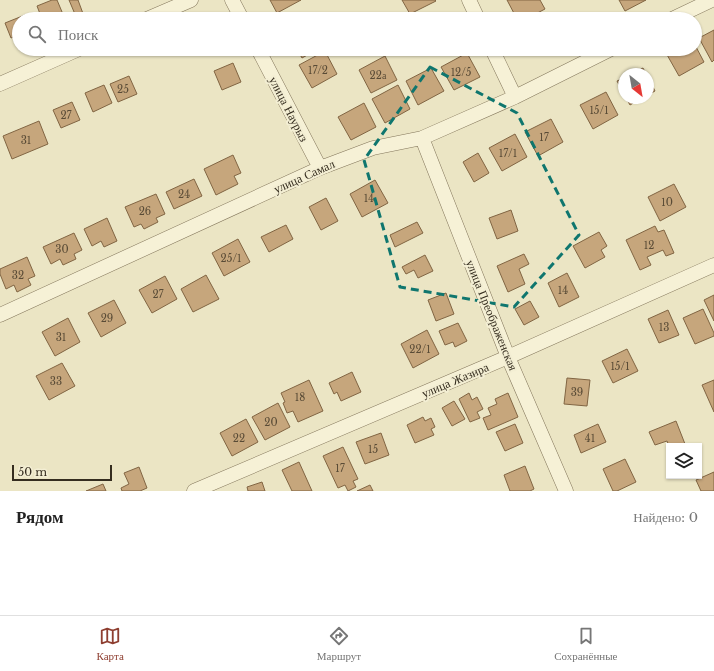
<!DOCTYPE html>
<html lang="ru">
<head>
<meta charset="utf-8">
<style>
  :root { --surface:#fff; --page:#f6f6f6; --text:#222; --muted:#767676; --line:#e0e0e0; --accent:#8e3e30 }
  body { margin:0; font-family:"Libre Baskerville",serif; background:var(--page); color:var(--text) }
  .controls { position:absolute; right:12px; bottom:12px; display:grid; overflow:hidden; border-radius:0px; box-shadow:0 1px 3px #0004 }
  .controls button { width:36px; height:36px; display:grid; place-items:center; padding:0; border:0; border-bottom:1px solid var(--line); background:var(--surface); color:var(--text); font:20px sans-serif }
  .compass { position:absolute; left:618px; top:68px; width:36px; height:36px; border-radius:50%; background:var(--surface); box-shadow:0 1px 3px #0004; rotate:149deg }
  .scale { position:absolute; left:12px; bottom:10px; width:100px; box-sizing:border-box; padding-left:4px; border:2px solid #352d1f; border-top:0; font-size:11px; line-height:14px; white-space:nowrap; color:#352d1f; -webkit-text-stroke:3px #f3eed3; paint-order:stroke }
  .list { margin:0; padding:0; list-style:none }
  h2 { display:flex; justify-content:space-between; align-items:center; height:52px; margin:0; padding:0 16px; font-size:17px }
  h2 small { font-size:13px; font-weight:400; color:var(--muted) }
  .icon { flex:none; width:22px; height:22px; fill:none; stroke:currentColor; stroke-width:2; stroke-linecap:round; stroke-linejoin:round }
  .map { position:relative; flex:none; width:714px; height:491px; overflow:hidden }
  .search { position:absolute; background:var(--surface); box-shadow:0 1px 3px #0004; left:12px; right:12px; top:12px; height:44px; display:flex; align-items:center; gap:10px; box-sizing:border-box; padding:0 14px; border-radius:22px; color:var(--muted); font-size:15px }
  .sheet { height:124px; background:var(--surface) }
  nav { display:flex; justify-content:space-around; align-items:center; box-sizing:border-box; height:56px; border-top:1px solid var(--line); background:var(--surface); font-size:11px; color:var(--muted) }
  nav a { display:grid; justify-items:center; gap:2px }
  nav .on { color:var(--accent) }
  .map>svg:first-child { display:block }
  .building { fill:#c6a67c; stroke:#816543 }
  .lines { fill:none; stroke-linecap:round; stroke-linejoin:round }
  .minor-casing { stroke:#84775c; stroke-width:15 }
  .minor { stroke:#f6f1d6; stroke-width:14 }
  .marked { fill:none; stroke:#0f766e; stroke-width:3; stroke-dasharray:8 5; stroke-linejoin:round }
  .labels { text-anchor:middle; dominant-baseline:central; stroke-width:4; stroke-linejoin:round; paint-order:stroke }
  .number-label { font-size:10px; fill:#594b36 }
  .street-label { font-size:12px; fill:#352d1f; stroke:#f3eed3 }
</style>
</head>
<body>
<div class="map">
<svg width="714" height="491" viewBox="0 0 714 491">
  <rect width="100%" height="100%" fill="#ebe5c4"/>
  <path class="building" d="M52 0H57L65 19H42L37 6Z
    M69 0H78L85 19H77Z
    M270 0H301L277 13Z
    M402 0H435L436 1 410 14Z
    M507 0H540L545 9 526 19H517Z
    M619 0H646L625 11Z
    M555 14 558 19H545Z
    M25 15 26 19H19V35L11 38 5 23Z
    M714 30V60L712 62 699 38Z
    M695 45 704 62 679 76 666 53 673 49H695Z
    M297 49H318L302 58Z
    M325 51 337 74 312 88 299 65Z
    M467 53 480 77 454 90 441 67Z
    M385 56 397 80 371 93 359 70Z
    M233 63 241 82 222 90 214 71Z
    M431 68 444 91 418 105 406 81Z
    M643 68 646 74H631Z
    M129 76 137 94 118 102 110 84Z
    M648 77 655 91 648 95Z
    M624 78V94L617 81Z
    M104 85 112 103 93 112 85 93Z
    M398 85 410 109 385 123 372 99Z
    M606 92 618 115 593 129 580 105Z
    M626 98H642L630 105Z
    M72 102 80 120 61 128 53 110Z
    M364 103 376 127 351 140 338 117Z
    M551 119 563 142 538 156 525 132Z
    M39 121 48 144 12 159 3 136Z
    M515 134 527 157 502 171 489 148Z
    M478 153 489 173 474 182 463 162Z
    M233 155 241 173 234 176 238 184 216 195 204 169Z
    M194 179 202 196 174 209 166 192Z
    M375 180 388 203 362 217 350 194Z
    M674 184 686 207 660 221 648 197Z
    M156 194 165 214 156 218 158 222 144 229 141 224 134 227 125 207Z
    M326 198 338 221 321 230 309 207Z
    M511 210 518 231 497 239 489 218Z
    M107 218 117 241 104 247 101 241 92 246 84 229Z
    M417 222 423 233 395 247 390 235Z
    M286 225 293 239 269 252 261 237Z
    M655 226 658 232 664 230 674 253 666 256 663 250 647 257 651 265 640 270 626 240Z
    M599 232 607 246 601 250 605 257 585 268 573 246Z
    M74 233 82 250 74 254 76 259 63 265 60 259 51 264 43 247Z
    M238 239 250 262 224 276 212 253Z
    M524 254 529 264 519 269 525 284 508 292 497 266Z
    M425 255 433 271 418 278 414 270 406 274 402 267Z
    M27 257 35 276 28 279 31 285 17 292 14 285 6 289 0 274V269Z
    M567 273 579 297 559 307 548 283Z
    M206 275 219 299 193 312 181 289Z
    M165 276 177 299 152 313 139 290Z
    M446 293 454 314 436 321 428 300Z
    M714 295V321L704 300Z
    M114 300 126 323 101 337 88 313Z
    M530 301 539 317 524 325 515 309Z
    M703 309 714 333V336L695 344 683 318Z
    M668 310 679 335 659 343 648 319Z
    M68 318 80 342 55 356 42 332Z
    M458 323 467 341 455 347 453 342 445 345 439 331Z
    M427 330 439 354 413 368 401 344Z
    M627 349 638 371 613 383 602 361Z
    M62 363 75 386 49 400 36 376Z
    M352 372 361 392 341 401 337 392 334 394 329 383Z
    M567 378 590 380 587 406 564 404Z
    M309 380 323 411 298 422 293 411 287 413 283 403 285 402 281 393Z
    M714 380V412L702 385Z
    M469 393 472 400 477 397 483 409 477 412 480 418 470 422 459 399Z
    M508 393 518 417 488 430 483 418 491 415 488 408 497 404 495 399Z
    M454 401 465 419 452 426 442 408Z
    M278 403 290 427 265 440 252 417Z
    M423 417 425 421 431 418 435 427 431 429 434 435 415 443 407 425Z
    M246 419 258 442 232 456 220 433Z
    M676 421 685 444 680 446H669L667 441 655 445 649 432Z
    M515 424 523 443 505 451 496 432Z
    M598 424 606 442 581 453 574 435Z
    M381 433 389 455 365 464 356 442Z
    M343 447 358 479 353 481 356 487 348 491 345 485 338 488 323 456Z
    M625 459 636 482 617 491H613L603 469Z
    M299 462 312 491H292L282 470Z
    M525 466 534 489 530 491H510L504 475Z
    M139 467 147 488 140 491H122L121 488 129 484 124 473Z
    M714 472V491H701L696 480Z
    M262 482 265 491H248L247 487Z
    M103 484 106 491H86Z
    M370 485 373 491H357Z"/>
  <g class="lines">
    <defs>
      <path id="minor" d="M232 0 242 19
        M469 0 478 19
        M147 19 191 0
        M672 19 712 0
        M258 49 320 168
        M492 49 515 97
        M0 84 79 49
        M422 138 508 357 566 491
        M0 315 320 168 373 148 422 138 515 97 611 49
        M194 491 508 357 714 265"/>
    </defs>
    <use href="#minor" class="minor-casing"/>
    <use href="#minor" class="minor"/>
  </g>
  <path class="marked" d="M430 67 517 113 579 235 514 307 400 287 364 160Z"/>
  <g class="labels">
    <g class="number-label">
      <text x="318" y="70">17/2</text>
      <text x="461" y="72">12/5</text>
      <text x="378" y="75">22а</text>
      <text x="123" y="89">25</text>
      <text x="599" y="110">15/1</text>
      <text x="66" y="115">27</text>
      <text x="544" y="137">17</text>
      <text x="26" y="140">31</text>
      <text x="508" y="153">17/1</text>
      <text x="184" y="194">24</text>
      <text x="369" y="198">14</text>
      <text x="667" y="202">10</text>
      <text x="145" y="211">26</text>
      <text x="649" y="245">12</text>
      <text x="62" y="249">30</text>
      <text x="231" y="258">25/1</text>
      <text x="18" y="275">32</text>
      <text x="563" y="290">14</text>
      <text x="158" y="294">27</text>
      <text x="107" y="318">29</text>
      <text x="664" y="327">13</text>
      <text x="61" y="337">31</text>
      <text x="420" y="349">22/1</text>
      <text x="620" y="366">15/1</text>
      <text x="56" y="381">33</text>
      <text x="577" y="392">39</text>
      <text x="300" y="397">18</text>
      <text x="271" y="422">20</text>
      <text x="239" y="438">22</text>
      <text x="590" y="438">41</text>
      <text x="373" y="449">15</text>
      <text x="340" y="468">17</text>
    </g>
    <g class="street-label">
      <text transform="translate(289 109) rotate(63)">улица Наурыз</text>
      <text transform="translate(304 176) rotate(-24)">улица Самал</text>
      <text transform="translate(492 315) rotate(68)">улица Преображенская</text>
      <text transform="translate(455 380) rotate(-23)">улица Жазира</text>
    </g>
  </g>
</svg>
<div class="controls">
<button><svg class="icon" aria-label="layers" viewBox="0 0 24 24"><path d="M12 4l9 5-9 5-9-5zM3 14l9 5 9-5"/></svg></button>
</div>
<svg class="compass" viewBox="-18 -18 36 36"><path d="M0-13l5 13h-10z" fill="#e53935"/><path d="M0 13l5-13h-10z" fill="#767676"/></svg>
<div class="scale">50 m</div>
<div class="search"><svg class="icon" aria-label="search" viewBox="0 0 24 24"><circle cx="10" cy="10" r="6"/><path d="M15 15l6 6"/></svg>Поиск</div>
</div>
<section class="sheet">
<h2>Рядом<small>Найдено: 0</small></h2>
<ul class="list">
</ul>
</section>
<nav>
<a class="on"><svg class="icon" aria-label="map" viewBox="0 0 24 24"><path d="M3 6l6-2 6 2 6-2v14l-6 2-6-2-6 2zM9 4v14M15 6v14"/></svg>Карта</a>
<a><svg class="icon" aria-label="directions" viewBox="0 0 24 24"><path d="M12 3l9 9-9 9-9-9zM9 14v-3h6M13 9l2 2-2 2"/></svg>Маршрут</a>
<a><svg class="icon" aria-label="saved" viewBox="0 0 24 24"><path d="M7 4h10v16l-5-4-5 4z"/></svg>Сохранённые</a>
</nav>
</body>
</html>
